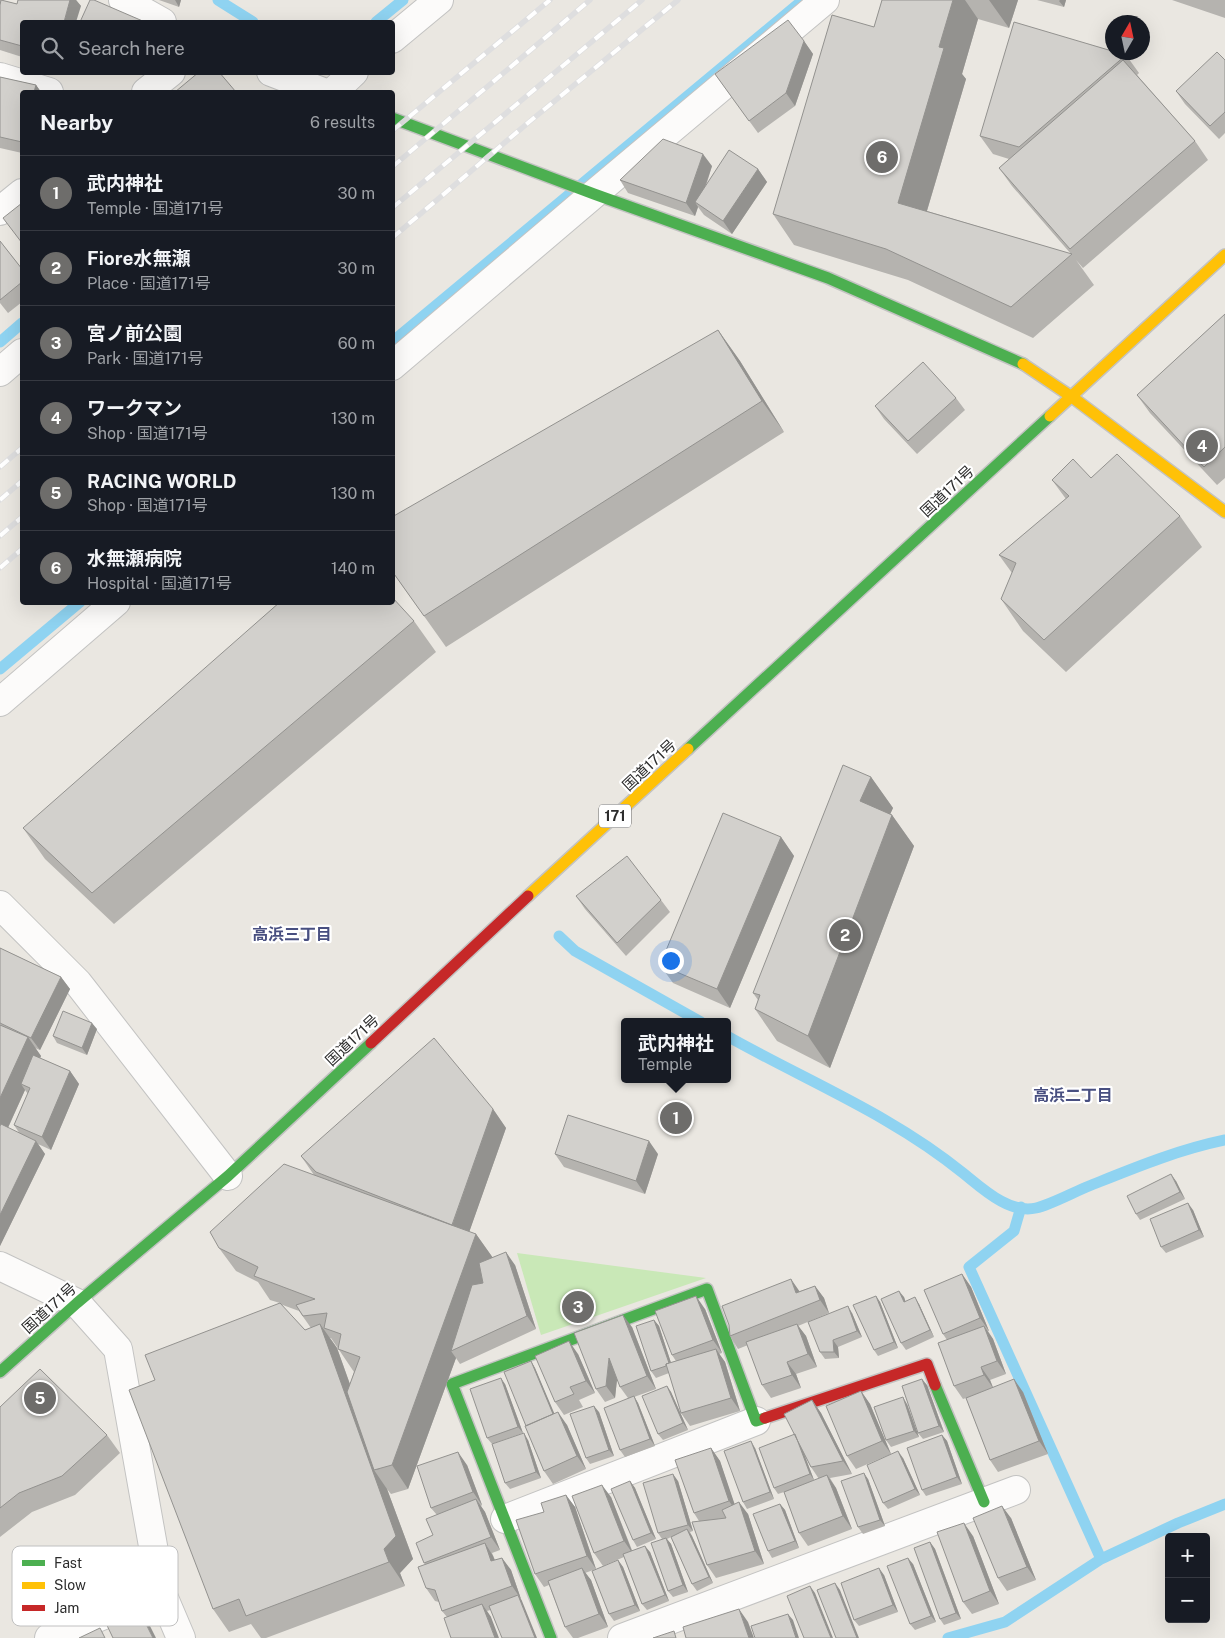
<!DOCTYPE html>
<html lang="en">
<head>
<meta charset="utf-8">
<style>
  :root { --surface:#171b24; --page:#242831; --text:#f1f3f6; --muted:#9ea1a6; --line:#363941; --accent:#6e6d6b }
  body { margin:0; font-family:"Public Sans","Noto Sans JP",sans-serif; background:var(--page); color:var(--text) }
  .controls { position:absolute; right:15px; bottom:15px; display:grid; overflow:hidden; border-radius:5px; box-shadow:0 5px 20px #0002 }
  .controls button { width:45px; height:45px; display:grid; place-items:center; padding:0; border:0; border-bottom:1px solid var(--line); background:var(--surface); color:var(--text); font:25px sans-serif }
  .compass { position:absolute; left:1105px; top:15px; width:45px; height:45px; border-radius:50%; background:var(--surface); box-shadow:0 5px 20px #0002; rotate:9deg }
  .you { position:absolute; left:670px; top:960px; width:18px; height:18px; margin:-12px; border:4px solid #fff; border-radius:50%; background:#1a73e8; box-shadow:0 0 0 8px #1a73e833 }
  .badge { display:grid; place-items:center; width:32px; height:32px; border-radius:50%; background:var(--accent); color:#fff; font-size:16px; font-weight:700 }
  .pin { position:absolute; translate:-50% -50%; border:2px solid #fff; box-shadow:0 1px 5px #0006 }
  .popup { position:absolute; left:621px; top:1018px; width:110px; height:65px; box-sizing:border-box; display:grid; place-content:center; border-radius:5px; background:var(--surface); filter:drop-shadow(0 1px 4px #0005); font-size:16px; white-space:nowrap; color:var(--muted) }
  .popup b { font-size:19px; color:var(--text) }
  .popup::after { content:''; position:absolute; left:50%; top:100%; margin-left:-10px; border:10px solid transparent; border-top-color:var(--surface) }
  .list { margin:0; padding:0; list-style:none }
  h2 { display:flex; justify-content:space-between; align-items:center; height:65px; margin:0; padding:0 20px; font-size:21px }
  h2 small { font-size:16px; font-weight:400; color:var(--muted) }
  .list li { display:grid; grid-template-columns:32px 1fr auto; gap:15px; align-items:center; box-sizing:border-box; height:75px; padding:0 20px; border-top:1px solid var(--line) }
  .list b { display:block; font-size:19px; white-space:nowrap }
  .list p { margin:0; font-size:16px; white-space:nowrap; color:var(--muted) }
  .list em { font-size:16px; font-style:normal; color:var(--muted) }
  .icon { flex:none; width:28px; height:28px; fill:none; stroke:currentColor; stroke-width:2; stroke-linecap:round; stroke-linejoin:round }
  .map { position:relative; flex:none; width:1225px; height:1638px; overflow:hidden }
  .search { position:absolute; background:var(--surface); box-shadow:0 5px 20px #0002; left:20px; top:20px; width:375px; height:55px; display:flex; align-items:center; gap:12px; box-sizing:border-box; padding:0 18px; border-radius:5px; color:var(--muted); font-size:19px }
  .panel { position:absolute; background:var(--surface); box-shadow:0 5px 20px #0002; left:20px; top:90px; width:375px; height:515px; border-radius:5px }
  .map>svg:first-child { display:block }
  .green { fill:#c9e8b7 }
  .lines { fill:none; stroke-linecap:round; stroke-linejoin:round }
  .stream { stroke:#8fd3f1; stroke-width:11 }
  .street-casing { stroke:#c3c3c2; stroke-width:30 }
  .fast-casing { stroke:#c3c3c2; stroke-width:14 }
  .slow-casing { stroke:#c3c3c2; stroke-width:14 }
  .jam-casing { stroke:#c3c3c2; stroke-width:14 }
  .street { stroke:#fcfbfa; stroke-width:28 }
  .fast { stroke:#4caf50; stroke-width:11 }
  .slow { stroke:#ffc107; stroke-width:11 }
  .jam { stroke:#c62828; stroke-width:11 }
  .rail-casing { stroke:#dededf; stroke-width:5.5 }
  .rail { stroke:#fff; stroke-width:4; stroke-dasharray:11; stroke-linecap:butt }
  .wall { fill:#b5b3af; fill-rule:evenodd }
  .shaded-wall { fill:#93928f }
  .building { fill:#d2d0cc; stroke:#93928f }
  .labels { text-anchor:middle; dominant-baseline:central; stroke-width:4.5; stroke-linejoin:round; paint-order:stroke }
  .shield { fill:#fff; stroke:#6b6b6b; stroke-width:1 }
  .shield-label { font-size:14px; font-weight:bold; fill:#2c2c2c }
  .street-label { font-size:15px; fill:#2c2c2c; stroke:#fff }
  .neighbourhood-label { font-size:16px; font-weight:bold; fill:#484f80; stroke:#fff }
  .key { fill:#fff; stroke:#c0c0c0; stroke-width:1 }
  .key-label { font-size:14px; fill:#2c2c2c }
</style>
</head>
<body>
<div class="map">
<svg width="1225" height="1638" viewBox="0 0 1225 1638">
  <rect width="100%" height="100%" fill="#eae7e1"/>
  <path class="green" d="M517 1253 706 1278 541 1335Z"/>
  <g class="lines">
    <path class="stream" d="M218 0 253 22
      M376 22 403 0
      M0 342 22 323
      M392 342 803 0
      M0 669 80 602
      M559 936 575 951 701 1022
      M727 1036C807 1081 892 1115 963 1173 983 1189 1009 1214 1036 1208 1050 1205 1074 1192 1089 1186 1134 1168 1177 1150 1225 1140
      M1021 1207 1014 1231 969 1267 1101 1559
      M948 1638 1005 1622 1101 1559 1178 1523 1225 1504"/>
    <defs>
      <path id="street" d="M123 0 162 22
        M392 39 439 0
        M271 72 323 92
        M0 77 49 92
        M146 92 171 72
        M333 92 354 72
        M0 211 22 193
        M392 366 594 194 825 0
        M0 372 22 353
        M0 702 116 602
        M0 905 78 983 228 1176
        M0 1266 77 1303 118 1349 161 1591 181 1638
        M505 1519 756 1421
        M49 1638 161 1591
        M622 1638 1016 1490"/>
      <path id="fast" d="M392 118 594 194 828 278 1023 364
        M688 749 1050 416
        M0 1372 77 1303 228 1176 371 1043
        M935 1385 984 1502
        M551 1638 452 1384 707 1289 756 1421 765 1418"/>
      <path id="slow" d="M1023 364 1072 397 1225 512
        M1050 416 1225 255
        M528 896 688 749"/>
      <path id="jam" d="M371 1043 528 896
        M765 1418 927 1364 935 1385"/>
    </defs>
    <use href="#street" class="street-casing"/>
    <use href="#fast" class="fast-casing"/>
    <use href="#slow" class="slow-casing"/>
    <use href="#jam" class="jam-casing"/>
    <use href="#street" class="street"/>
    <use href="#fast" class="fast"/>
    <use href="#slow" class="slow"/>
    <use href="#jam" class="jam"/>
    <defs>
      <path id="rail" d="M392 131 550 0
        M392 167 590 0
        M392 208 642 0
        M392 238 529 122 678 0
        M0 467 22 448
        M0 500 22 481
        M0 536 22 517
        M0 568 22 549"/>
    </defs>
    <use href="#rail" class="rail-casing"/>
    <use href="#rail" class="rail"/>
  </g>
  <path class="wall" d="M0 0 17 4 18 0H76L81 6 22 22V57L0 50Z
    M159 0H181L179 7Z
    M882 0H1018L1009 28 978 19 962 74 966 79 927 211 1071 254 1012 186 999 168 1009 159 993 154 980 136 1126 55 1139 73 1137 75 1195 141 1208 160 1083 268 1076 260 1094 285 1033 338 908 280 794 245 773 214 874 27Z
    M1037 0H1066L1064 7Z
    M1172 0H1225V18Z
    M804 41 813 54 795 106 758 133 715 74Z
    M1225 60V133L1219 139 1185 104 1176 91Z
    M0 77 36 85 41 92H22V153L0 148Z
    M712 166 706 186 758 169 767 182 732 234 704 215 698 207 695 216 628 193 620 180Z
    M0 241 22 269V302L8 313 0 303Z
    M1225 314V478L1217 485 1150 413 1137 395Z
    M718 330 740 361 784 432 446 647 392 571Z
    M956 398 965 410 917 454 884 419 875 406Z
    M1091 478 1180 516 1202 547 1066 672 1023 631 1001 599 1012 573 999 555 1066 499 1052 480Z
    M414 621 436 652 114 924 45 859 23 828Z
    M871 777 893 808 890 814 892 815 914 846 830 1068 777 1041 755 1009 758 1000 753 993Z
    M781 837 794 856 730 1008 673 983 660 965Z
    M576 896 661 900 670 912 626 956 585 909Z
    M0 948 61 977 70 989 40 1050 35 1048 41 1056 40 1058 70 1071 79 1084 51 1150 38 1144 45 1154 0 1246ZM25 1090 28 1094 14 1125 20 1134 8 1128Z
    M97 1029 87 1055 57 1043 53 1036Z
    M493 1109 506 1128 469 1232 476 1234 493 1258 515 1265 536 1329 460 1364 456 1358 408 1489 391 1494 387 1489 413 1559 400 1573 405 1586 266 1638H261L251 1624 229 1632 213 1609 155 1380 280 1303 270 1300 258 1282 236 1271 219 1248 314 1175 301 1156ZM280 1304 299 1311 311 1328 305 1330ZM330 1338H331L354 1372 350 1384 337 1348Z
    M555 1154H658L645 1194 564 1167Z
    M1176 1181 1185 1199 1140 1220 1136 1214Z
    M1193 1210 1204 1237 1166 1253 1161 1247Z
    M962 1274 971 1287 989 1331H988L993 1339 1006 1374 990 1380 993 1387 1023 1392 1048 1454 998 1472 990 1460 966 1398 963 1399 954 1386 947 1340 943 1334Z
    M815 1286 824 1298 829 1313 798 1326 806 1336 817 1367 796 1374 801 1388 771 1398 762 1385 748 1345 738 1349 730 1336 800 1291Z
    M876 1296 880 1302 898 1348 878 1356 874 1350Z
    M904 1297 905 1301 919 1304 934 1337 906 1350 901 1343Z
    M705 1309 722 1353 719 1354 725 1362 740 1411 690 1426 681 1413 669 1373 656 1378 651 1371 654 1320 659 1326 671 1363 676 1361 672 1355Z
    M852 1313 862 1337 838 1347 839 1358 825 1359 820 1352Z
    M632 1327 656 1389 634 1397 638 1403 655 1446 625 1457 620 1450 628 1398 620 1387 617 1379 615 1398 605 1402 596 1389Z
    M578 1354 595 1393 579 1400 583 1407 564 1415 555 1402Z
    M531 1361 535 1368 554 1414 567 1425 586 1469 553 1484 544 1471 526 1426Z
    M505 1384 523 1433 492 1444 487 1438Z
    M927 1385 944 1432 923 1439 918 1433Z
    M667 1386 671 1392 688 1430 663 1440 658 1434Z
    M861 1391 870 1404 891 1454 856 1469 847 1456Z
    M812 1400 821 1413 852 1474 830 1478 836 1488 852 1529 808 1546 799 1533 784 1492 778 1494 774 1488 795 1434ZM805 1456 811 1467 819 1479 814 1480Z
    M907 1404 919 1437 891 1447 886 1440Z
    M0 1407 107 1435 120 1453 75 1495 32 1512 0 1537Z
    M599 1412 614 1456 590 1464 586 1458Z
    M942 1435 947 1441 962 1484 926 1496 922 1490Z
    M528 1440 541 1478 510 1489 505 1483Z
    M711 1448 720 1461 734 1504 748 1514 764 1564 716 1578 707 1565 699 1521 694 1513Z
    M755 1448 774 1499 747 1509 743 1502Z
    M903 1458 920 1495 888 1509 883 1503Z
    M467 1465 482 1505 481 1506 485 1512 500 1550 492 1553 495 1560 502 1558 511 1570 521 1599 522 1601 487 1611 491 1617H447L442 1611 439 1602 435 1601 426 1588 425 1564 424 1563 433 1535 437 1515 431 1508Z
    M868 1479 885 1526 863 1534 858 1527Z
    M630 1481 635 1488 656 1539 637 1547 633 1540Z
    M678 1481 693 1531 690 1532 692 1536 713 1583 697 1591 692 1584 671 1537 667 1539 671 1544 688 1592 673 1597 668 1591 662 1539 658 1533Z
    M566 1495 575 1507 596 1569 585 1573 591 1580 608 1627 578 1638H573L565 1627 549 1585 544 1587 535 1574 544 1512Z
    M611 1497 632 1550 650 1552 669 1601 647 1610 642 1604 624 1557 603 1566 594 1553Z
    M780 1504 785 1510 799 1548 772 1558 768 1551Z
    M1011 1518 1036 1580 1007 1591 998 1578Z
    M973 1536 999 1604 972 1614 963 1602Z
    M930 1542 935 1549 961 1619 944 1625 940 1619Z
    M618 1560 623 1567 640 1611 614 1621 609 1614Z
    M913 1564 936 1622 915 1630 910 1624Z
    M884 1575 898 1612 859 1626 854 1620Z"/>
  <path class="shaded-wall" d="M70 0H76L81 6 76 22H64Z
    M175 0H181L179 7Z
    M953 0H965L978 19 962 74 966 79 920 234 898 203 939 47Z
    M989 0H1018L1009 28Z
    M1060 0H1066L1064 7 1059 1Z
    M804 41 813 54 795 106 786 93Z
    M36 85 41 92H34Z
    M703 154 712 166 699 205 695 202 698 207 695 216 686 203Z
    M758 169 767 182 732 234 723 221Z
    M718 330 740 361 784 432 762 401Z
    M871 777 893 808 882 832 860 801Z
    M892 815 914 846 830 1068 808 1036Z
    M781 837 794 856 730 1008 717 989Z
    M61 977 70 989 40 1050 31 1038Z
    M92 1023 97 1029 87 1055 82 1048Z
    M28 1037 41 1056 27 1086 21 1084 25 1090 0 1145V1098Z
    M70 1071 79 1084 51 1150 42 1137Z
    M493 1109 506 1128 465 1244 452 1226Z
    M36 1141 45 1154 0 1246V1215Z
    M649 1141 658 1154 645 1194 636 1181Z
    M1171 1174 1176 1181 1185 1199 1180 1192Z
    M1188 1203 1193 1210 1204 1237 1199 1230Z
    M476 1234 493 1258 460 1347 451 1351 456 1358 408 1489 392 1465Z
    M506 1252 515 1265 536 1329 527 1316Z
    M962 1274 971 1287 989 1331 980 1318Z
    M791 1279 800 1292 796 1293Z
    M815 1286 824 1298 829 1313 820 1300Z
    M899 1291 904 1297 908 1309 904 1302Z
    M696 1296 705 1309 722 1353 713 1340Z
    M876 1296 880 1302 898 1348 894 1342Z
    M915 1297 919 1304 934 1337 930 1330Z
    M848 1306 852 1313 862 1337 857 1331Z
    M623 1315 632 1327 656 1389 647 1376Z
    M654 1320 659 1326 674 1372 670 1365Z
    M320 1324 337 1348 380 1469 374 1470 387 1489 413 1559 400 1573 405 1586 389 1562 384 1549Z
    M797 1324 806 1336 817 1367 808 1354Z
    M984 1326 993 1339 1006 1374 997 1361Z
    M833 1340 838 1347 839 1358 834 1352Z
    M569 1341 578 1354 595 1393 586 1381Z
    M716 1349 725 1362 740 1411 731 1398Z
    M609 1358 618 1371 615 1398 606 1386Z
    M531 1361 535 1368 558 1422 553 1415Z
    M787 1362 796 1374 801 1388 792 1375Z
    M981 1367 990 1380 993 1388 984 1375Z
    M501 1378 505 1384 523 1433 518 1427Z
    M922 1379 927 1385 944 1432 939 1426Z
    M1014 1379 1023 1392 1048 1454 1039 1441Z
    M667 1386 671 1392 688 1430 683 1423Z
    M861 1391 870 1404 891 1454 882 1441Z
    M634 1396 638 1403 655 1446 650 1439Z
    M903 1397 907 1404 919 1437 914 1431Z
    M812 1400 821 1413 852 1474 843 1461Z
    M594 1406 599 1412 614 1456 609 1450Z
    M558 1412 567 1425 586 1469 577 1456Z
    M524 1433 528 1440 541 1478 536 1472Z
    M795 1434 799 1441 814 1480 810 1474Z
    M942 1435 947 1441 962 1484 957 1477Z
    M751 1441 755 1448 774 1499 770 1492Z
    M711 1448 720 1461 738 1514 729 1501Z
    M898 1451 903 1458 920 1495 915 1489Z
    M458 1452 467 1465 482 1505 473 1492Z
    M864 1473 868 1479 885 1526 880 1520Z
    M673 1474 678 1481 693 1531 688 1525Z
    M827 1475 836 1488 852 1529 843 1516Z
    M630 1481 635 1488 656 1539 651 1533Z
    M602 1485 611 1497 633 1554 624 1541Z
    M566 1495 575 1507 596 1569 587 1556Z
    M476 1499 485 1512 500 1550 491 1537Z
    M739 1502 748 1514 764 1564 755 1551Z
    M780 1504 785 1510 799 1548 795 1541Z
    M1002 1506 1011 1518 1036 1580 1027 1567Z
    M964 1523 973 1536 999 1604 990 1591Z
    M687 1529 692 1536 713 1583 709 1577Z
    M666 1538 671 1544 688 1592 683 1585Z
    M930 1542 935 1549 961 1619 956 1613Z
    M485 1543 493 1556 500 1574 491 1561Z
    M645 1546 650 1552 669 1601 665 1595Z
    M502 1558 511 1570 521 1599 512 1586Z
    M908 1558 913 1564 936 1622 931 1616Z
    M618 1560 623 1567 640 1611 635 1605Z
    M582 1568 591 1580 608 1627 599 1614Z
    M879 1568 884 1575 898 1612 893 1605Z
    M835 1583 840 1590 859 1638H857Z
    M810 1586 815 1593 833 1638H831Z
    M518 1595 522 1601 537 1638H535Z
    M135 1602 144 1614 156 1638H153Z
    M482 1604 491 1617 499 1638H495Z
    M739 1609 748 1622 754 1638H749Z
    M788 1614 793 1620 799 1638H796Z"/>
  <path class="building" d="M1 0 17 4 18 0H70L64 22H22V46L0 40V5Z
    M90 0H94L145 22H80Z
    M882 0H953L939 47 944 48 898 203 1072 254 1011 307 886 249 773 214 832 15 874 27Z
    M788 20 804 41 786 93 749 121 715 74Z
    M1014 22 1112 51V52H1119L1126 55 1019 147 980 136Z
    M1217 52 1225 60V112L1210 126 1176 91Z
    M1123 60 1195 141 1070 249 999 168Z
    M199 72H219L236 92H175Z
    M0 77 36 85 34 92H22V142L0 137Z
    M663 139 703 154 686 203 620 180Z
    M729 150 758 169 723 221 695 202Z
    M22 203V243L3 218Z
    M0 241 22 269V282L0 300Z
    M1225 314V447L1204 467 1137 395Z
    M718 330 762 401 424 616 392 571V517Z
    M923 362 956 398 908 441 875 406Z
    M1117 454 1180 516 1044 640 1001 599 1016 563 999 555 1069 496 1052 480 1073 459 1091 478Z
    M392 597 414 621 92 893 23 828 280 602H392Z
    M843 765 871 777 860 801 892 815 808 1036 755 1009 760 995 753 993Z
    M723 813 781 837 717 989 660 965Z
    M627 856 661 900 617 943 576 896Z
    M0 948 61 977 31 1038 0 1023Z
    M63 1011 92 1023 82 1048 53 1036Z
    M0 1025 28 1037 0 1098Z
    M434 1038 493 1109 452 1225 316 1172 301 1156Z
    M33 1055 70 1071 42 1137 14 1125 30 1088 21 1084Z
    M568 1115 649 1141 636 1181 555 1154Z
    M1 1124 36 1141 0 1215V1126Z
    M284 1164 476 1234 392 1465 374 1470 347 1392 360 1357 338 1349 341 1334 324 1328 327 1313 303 1316 296 1305 315 1299 254 1276 258 1267 219 1248 210 1232Z
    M1171 1174 1180 1192 1136 1214 1127 1196Z
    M1188 1203 1199 1230 1161 1247 1150 1219Z
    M506 1252 527 1316 451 1351 472 1285 483 1283 479 1263Z
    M962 1274 980 1318 943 1334 924 1290Z
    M791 1279 796 1293 815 1286 820 1300 730 1336 729 1325 722 1306Z
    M899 1291 904 1302 915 1297 930 1330 901 1343 881 1299Z
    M696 1296 713 1340 672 1355 655 1311Z
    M876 1296 894 1342 874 1350 853 1305Z
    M280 1303 305 1330 320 1324 396 1536 384 1549 389 1562 246 1616 239 1599 213 1609 129 1390 155 1380 145 1355Z
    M848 1306 857 1331 833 1340 834 1352H820L808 1322Z
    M623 1315 647 1376 620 1387 609 1358 606 1386 596 1389 574 1333Z
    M654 1320 669 1363 666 1364V1366L651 1371 636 1326Z
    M797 1324 808 1354 787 1362 792 1375 762 1385 746 1342Z
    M984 1326 997 1361 981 1367 984 1375 954 1386 938 1343Z
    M569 1341 586 1381 570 1387 574 1394 555 1402 535 1356Z
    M716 1349 731 1398 681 1413 666 1364Z
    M531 1361 553 1414 526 1426 504 1372Z
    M40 1369 107 1435 62 1476 19 1493 0 1508V1407Z
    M501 1378 518 1427 487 1438 470 1389Z
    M922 1379 939 1426 918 1433 902 1386Z
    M1014 1379 1039 1441 990 1460 966 1398Z
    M667 1386 683 1423 658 1434 642 1396Z
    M861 1391 882 1441 847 1456 826 1406Z
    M634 1396 650 1439 620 1450 604 1408Z
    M903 1397 914 1431 886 1440 874 1407Z
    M812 1400 843 1461 811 1467 784 1414Z
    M594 1406 609 1450 586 1458 570 1414Z
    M558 1412 577 1456 544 1471 525 1426Z
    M524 1433 536 1472 505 1483 492 1444Z
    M795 1434 810 1474 774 1488 759 1448Z
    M942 1435 957 1477 922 1490 907 1448Z
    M751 1441 770 1492 743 1502 724 1451Z
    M711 1448 729 1501 694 1513 675 1460Z
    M898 1451 915 1489 883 1503 867 1465Z
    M458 1452 473 1492 431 1508 417 1466Z
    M864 1473 880 1520 858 1527 841 1481Z
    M673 1474 688 1525 658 1533 643 1483Z
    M827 1475 843 1516 799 1533 784 1492Z
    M630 1481 651 1533 633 1540 611 1489Z
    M602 1485 624 1541 594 1553 572 1496Z
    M566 1495 587 1556 535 1574 516 1520 544 1512 541 1503Z
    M476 1499 491 1537 424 1563 416 1543 433 1535 426 1519Z
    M739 1502 755 1551 707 1565 692 1522 726 1518 722 1510Z
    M780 1504 795 1541 768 1551 753 1514Z
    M1002 1506 1027 1567 998 1578 973 1518Z
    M964 1523 990 1591 963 1602 937 1532Z
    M687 1529 709 1577 692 1584 671 1537Z
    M666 1538 683 1585 668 1591 651 1543Z
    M930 1542 956 1613 940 1619 914 1548Z
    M485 1543 491 1561 502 1558 512 1586 442 1611 435 1590 426 1588 418 1567Z
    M645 1546 665 1595 642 1604 623 1554Z
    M908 1558 931 1616 910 1624 887 1566Z
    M618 1560 635 1605 609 1614 592 1571Z
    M582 1568 599 1614 565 1627 548 1581Z
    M879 1568 893 1605 854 1620 841 1583Z
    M835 1583 857 1638H836L817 1590Z
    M810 1586 831 1638H804L787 1596Z
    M518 1595 535 1638H502L489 1606Z
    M135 1602 153 1638H113L103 1617Z
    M482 1604 495 1638H451L444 1618Z
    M739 1609 749 1638H686L683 1627Z
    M788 1614 796 1638H755L751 1626Z
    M100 1628 105 1638H79Z
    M674 1631 676 1638H653Z"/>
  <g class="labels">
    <rect class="shield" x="599" y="804.5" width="32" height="23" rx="4"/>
    <g class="shield-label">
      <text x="615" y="816">171</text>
    </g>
    <g class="street-label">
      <text transform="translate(947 491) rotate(-43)">国道171号</text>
      <text transform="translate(649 765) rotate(-43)">国道171号</text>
      <text transform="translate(352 1040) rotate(-43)">国道171号</text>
      <text transform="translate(49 1308) rotate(-42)">国道171号</text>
    </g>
    <g class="neighbourhood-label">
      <text x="292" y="934">高浜三丁目</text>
      <text x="1073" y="1095">高浜二丁目</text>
    </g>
  </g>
  <rect x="12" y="1546" width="166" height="80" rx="8" class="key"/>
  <rect x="22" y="1560" width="23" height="6" fill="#4caf50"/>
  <rect x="22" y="1582" width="23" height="7" fill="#ffc107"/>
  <rect x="22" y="1605" width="23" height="6" fill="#c62828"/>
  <g class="key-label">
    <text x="54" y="1568">Fast</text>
    <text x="54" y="1590">Slow</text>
    <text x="54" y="1613">Jam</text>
  </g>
</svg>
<div class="controls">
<button>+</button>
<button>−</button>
</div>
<svg class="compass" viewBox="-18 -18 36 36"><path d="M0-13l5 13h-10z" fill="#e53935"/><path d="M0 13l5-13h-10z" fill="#9ea1a6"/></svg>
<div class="you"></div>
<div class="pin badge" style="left:676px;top:1118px">1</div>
<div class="popup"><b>武内神社</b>Temple</div>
<div class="pin badge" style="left:845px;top:935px">2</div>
<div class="pin badge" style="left:578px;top:1307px">3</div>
<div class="pin badge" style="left:1202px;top:446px">4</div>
<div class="pin badge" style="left:40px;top:1398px">5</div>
<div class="pin badge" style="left:882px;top:157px">6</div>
<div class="search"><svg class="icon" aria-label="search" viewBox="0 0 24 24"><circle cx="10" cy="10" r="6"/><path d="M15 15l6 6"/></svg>Search here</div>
<section class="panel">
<h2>Nearby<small>6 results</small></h2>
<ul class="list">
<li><span class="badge">1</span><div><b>武内神社</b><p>Temple · 国道171号</p></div><em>30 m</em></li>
<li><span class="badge">2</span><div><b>Fiore水無瀬</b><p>Place · 国道171号</p></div><em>30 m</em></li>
<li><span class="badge">3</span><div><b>宮ノ前公園</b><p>Park · 国道171号</p></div><em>60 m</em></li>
<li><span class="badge">4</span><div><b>ワークマン</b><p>Shop · 国道171号</p></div><em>130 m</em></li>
<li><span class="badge">5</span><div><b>RACING WORLD</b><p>Shop · 国道171号</p></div><em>130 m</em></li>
<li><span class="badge">6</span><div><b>水無瀬病院</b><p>Hospital · 国道171号</p></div><em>140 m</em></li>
</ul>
</section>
</div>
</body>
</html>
